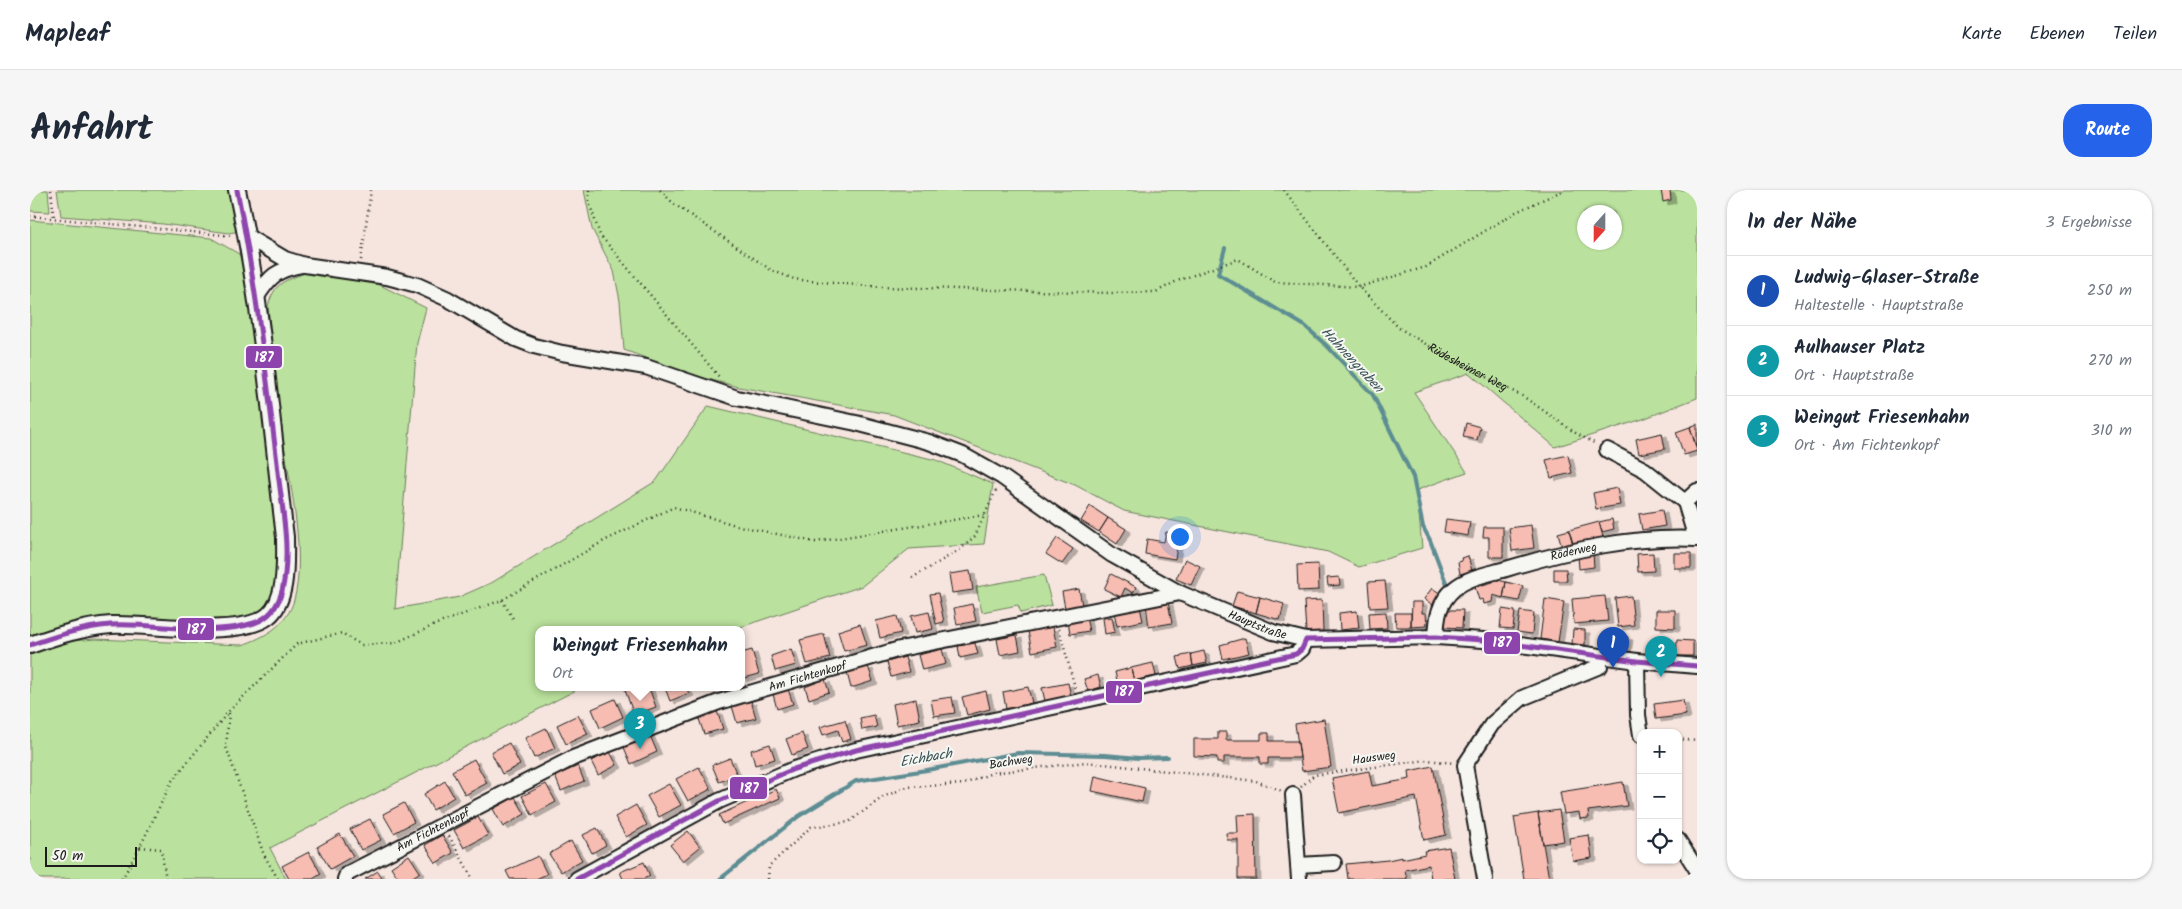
<!DOCTYPE html>
<html lang="de">
<head>
<meta charset="utf-8">
<style>
  :root { --surface:#fff; --page:#f6f6f7; --text:#1f2937; --muted:#747a83; --line:#e0e1e3; --accent:#2563eb }
  body { margin:0; font-family:Kalam,sans-serif; background:var(--page); color:var(--text) }
  .controls { position:absolute; right:15px; bottom:15px; display:grid; overflow:hidden; border-radius:10px; box-shadow:0 1px 4px #0004 }
  .controls button { width:45px; height:45px; display:grid; place-items:center; padding:0; border:0; border-bottom:1px solid var(--line); background:var(--surface); color:var(--text); font:25px sans-serif }
  .compass { position:absolute; left:1547px; top:15px; width:45px; height:45px; border-radius:50%; background:var(--surface); box-shadow:0 1px 4px #0004; rotate:201deg }
  .scale { position:absolute; left:15px; bottom:12px; width:92px; box-sizing:border-box; padding-left:5px; border:2px solid #1c1c1c; border-top:0; font-size:14px; line-height:18px; white-space:nowrap; color:#1c1c1c; -webkit-text-stroke:4px #f6f6f2; paint-order:stroke }
  .you { position:absolute; left:1149px; top:346px; width:18px; height:18px; margin:-12px; border:4px solid #fff; border-radius:50%; background:#1a73e8; box-shadow:0 0 0 8px #1a73e833 }
  .badge { display:grid; place-items:center; width:32px; height:32px; border-radius:50%; background:var(--accent); color:#fff; font-size:16px; font-weight:700 }
  .pin { position:absolute; translate:-50% -41px; filter:drop-shadow(0 1px 2px #0008) }
  .pin::after { content:''; position:absolute; top:26px; width:18px; height:15px; background:inherit; clip-path:polygon(0 0,100% 0,50% 100%) }
  .popup { position:absolute; left:505px; top:436px; width:210px; height:65px; box-sizing:border-box; display:grid; place-content:center; border-radius:10px; background:var(--surface); filter:drop-shadow(0 1px 4px #0005); font-size:16px; white-space:nowrap; color:var(--muted) }
  .popup b { font-size:19px; color:var(--text) }
  .popup::after { content:''; position:absolute; left:50%; top:100%; margin-left:-10px; border:10px solid transparent; border-top-color:var(--surface) }
  .list { margin:0; padding:0; list-style:none }
  h2 { display:flex; justify-content:space-between; align-items:center; height:65px; margin:0; padding:0 20px; font-size:21px }
  h2 small { font-size:16px; font-weight:400; color:var(--muted) }
  .list li { display:grid; grid-template-columns:32px 1fr auto; gap:15px; align-items:center; box-sizing:border-box; height:70px; padding:0 20px; border-top:1px solid var(--line) }
  .list b { display:block; font-size:19px; white-space:nowrap }
  .list p { margin:0; font-size:16px; white-space:nowrap; color:var(--muted) }
  .list em { font-size:16px; font-style:normal; color:var(--muted) }
  .icon { flex:none; width:28px; height:28px; fill:none; stroke:currentColor; stroke-width:2; stroke-linecap:round; stroke-linejoin:round }
  .map { position:relative; flex:none; width:1667px; height:689px; overflow:hidden; border-radius:20px }
  header { display:flex; align-items:center; gap:30px; box-sizing:border-box; height:70px; padding:0 25px; background:var(--surface); border-bottom:1px solid var(--line) }
  header strong { font-size:24px }
  nav { display:flex; gap:28px; margin-inline-start:auto; font-size:18px }
  .intro { display:flex; align-items:center; justify-content:space-between; box-sizing:border-box; height:120px; padding:0 30px }
  h1 { margin:0; font-size:35px }
  .button { padding:12px 22px; border-radius:20px; background:var(--accent); color:#fff; font-size:18px; font-weight:700 }
  main { display:flex; gap:30px; padding:0 30px }
  aside { flex:1; background:var(--surface); border-radius:20px; box-shadow:0 1px 4px #0004 }
  .map>svg:first-child { display:block }
  .green { fill:#bae19d; stroke:#6b7e5c; fill-rule:evenodd }
  .lines { fill:none; stroke-linecap:round; stroke-linejoin:round }
  .stream { stroke:#5d8d93; stroke-width:4 }
  .building { fill:#f7bdb2; stroke:#1c1c1c; filter:url(#shadow) }
  .minor-casing { stroke:#1c1c1c; stroke-width:18 }
  .major-casing { stroke:#1c1c1c; stroke-width:20 }
  .path { stroke:#1c1c1c; stroke-width:2.5; stroke-dasharray:1 4; stroke-linecap:butt }
  .minor { stroke:#f6f6f2; stroke-width:14 }
  .major { stroke:#f6f6f2; stroke-width:16 }
  .bus-1-casing { stroke:#f6f6f2; stroke-width:9 }
  .bus-1 { stroke:#8e44ad; stroke-width:5 }
  .labels { text-anchor:middle; dominant-baseline:central; stroke-width:4; stroke-linejoin:round; paint-order:stroke }
  .street-label { font-size:12px; fill:#1c1c1c; stroke:#f6f6f2 }
  .water-label { font-size:14px; font-style:italic; fill:#3c5557; stroke:#f6f6f2 }
  .line-badge { stroke:#f6f6f2; stroke-width:2 }
  .badge-label { font-size:14px; text-anchor:middle; font-weight:bold; fill:#fff }
</style>
</head>
<body>
<header>
<strong>Mapleaf</strong>
<nav><a>Karte</a><a>Ebenen</a><a>Teilen</a></nav>
</header>
<div class="intro"><h1>Anfahrt</h1><a class="button">Route</a></div>
<main>
<div class="map">
<svg width="1667" height="689" viewBox="0 0 1667 689">
  <defs>
    <filter id="shadow"><feDropShadow dx="5" dy="3" stdDeviation="0" flood-color="#0004"/></filter>
  </defs>
  <rect width="100%" height="100%" fill="#f6e5df"/>
  <filter id="ink" filterUnits="userSpaceOnUse"><feTurbulence type="fractalNoise" baseFrequency=".02" numOctaves="2"/><feDisplacementMap in="SourceGraphic" scale="10" xChannelSelector="R" yChannelSelector="G"/><feConvolveMatrix kernelMatrix="1 2 1 2 8 2 1 2 1" color-interpolation-filters="sRGB"/></filter>
  <g filter="url(#ink)">
    <path class="green" d="M0 0H18L20 22 0 21Z
      M27 0H203L209 41 199 43 133 34 31 26Z
      M554 0H1667V208L1613 229 1525 257 1439 183 1384 202 1437 282 1387 300 1392 358 1329 377 1298 362 1094 321 1045 295 864 225 709 197 662 185 594 160 590 111 584 81 562 39ZM1554 22H1584V52H1554Z
      M0 30 181 48 209 64 217 75 250 344 244 408 230 423 216 430H65L40 433 0 446Z
      M275 83 338 89 396 118 387 153 365 419 429 407 463 392 626 291 678 216 906 270 963 294 954 354 879 359 832 396 702 440H509V498H550L240 658 256 689H0V464L30 452 65 449 212 455C235 447 257 435 264 410 276 367 261 299 254 255 248 209 242 162 238 116 245 92 254 91 275 83Z
      M1014 385 1022 415 991 423 988 415 952 422 946 397Z"/>
    <g class="lines">
      <path class="stream" d="M1195 58 1188 84 1275 136 1298 157 1343 205 1383 287 1393 337 1400 350 1417 395
        M690 689 769 626 826 591 897 580 988 563 1075 565 1109 568 1138 567"/>
    </g>
    <path class="building" d="M1631 0H1640L1641 10 1633 12Z
      M1436 233 1450 237 1447 250 1433 247Z
      M1667 234V258L1660 237Z
      M1660 237 1667 261 1654 265 1646 242Z
      M1632 243 1635 259 1609 264 1606 249Z
      M1538 265 1542 283 1521 288 1516 270Z
      M1587 298 1590 315 1566 319 1563 303Z
      M1060 316 1078 328 1069 342 1051 331Z
      M1632 320 1635 336 1612 340 1609 324Z
      M1078 328 1096 339 1087 354 1069 342Z
      M1416 329 1440 332 1438 346 1414 342Z
      M1582 329 1584 339 1572 342 1569 332Z
      M1569 332 1573 347 1543 354 1539 340Z
      M1501 335 1504 358 1482 361 1479 338Z
      M1454 337H1473V367H1459V347H1453Z
      M1539 340 1543 354 1532 357 1528 343Z
      M1136 342 1149 344 1145 369 1115 364 1117 349 1134 352Z
      M1027 348 1043 359 1032 374 1016 364Z
      M1563 363 1564 377 1549 379 1548 365Z
      M1623 363 1624 381 1608 382 1607 364Z
      M1644 363H1661V378H1644Z
      M1438 366 1442 381 1430 384 1428 372 1432 371 1431 368Z
      M1155 369 1170 376 1161 395 1146 389Z
      M1288 374 1289 400 1268 401 1267 375Z
      M1524 379H1536L1537 391H1524Z
      M940 381 943 400 922 403 919 384Z
      M1081 384 1106 397 1103 403 1095 398 1091 407 1074 399Z
      M1309 387 1310 395 1298 396 1297 388Z
      M1464 389 1476 392 1473 408 1463 405 1462 412 1454 414 1453 409 1449 410 1445 397 1463 392Z
      M1355 391 1358 417 1340 418 1338 392Z
      M1476 392 1493 396 1489 411 1473 408Z
      M1402 398 1411 404 1403 415 1394 409Z
      M1049 399 1052 415 1035 418 1032 402Z
      M1207 401 1230 407 1226 423 1202 416Z
      M908 403 914 432 906 434 900 404Z
      M1575 406 1578 431 1544 434 1542 409Z
      M1601 406 1604 435 1588 437 1585 408Z
      M1230 407 1254 414 1250 430 1226 423Z
      M1515 409 1534 412 1528 452 1510 449Z
      M1292 410 1293 441 1276 442 1274 411Z
      M1138 412 1142 433 1119 437 1116 415Z
      M1382 412H1392V423H1396L1397 436 1381 437Z
      M942 414 946 431 927 435 924 418Z
      M1110 417 1113 431 1087 436 1084 422Z
      M1472 419 1485 421 1483 439 1470 438Z
      M1414 420H1433L1432 438 1414 437Z
      M1626 420H1645V438L1626 437Z
      M1327 421 1329 438 1310 440 1309 423Z
      M1490 421 1504 423 1502 444 1487 442Z
      M899 422 903 439 885 443 881 426Z
      M1356 422 1357 438 1340 439 1339 423Z
      M1365 423H1381V437H1366Z
      M867 426 871 443 850 448 846 431Z
      M1056 427 1059 441 1040 444 1038 430Z
      M1082 427 1085 442 1075 444 1073 428Z
      M830 434 837 455 814 461 808 441Z
      M1023 437 1027 457 1002 462 998 441Z
      M1543 439 1555 440V455L1542 454Z
      M794 444 800 468 777 474 770 450Z
      M987 445 990 461 970 465 967 449Z
      M1581 445 1598 447 1596 461 1580 459Z
      M1215 448 1219 463 1193 469 1190 455Z
      M1647 450 1663 451V466H1646Z
      M1627 452 1644 453 1643 467 1626 466Z
      M945 453 948 464 930 468 928 456Z
      M761 459 766 475 745 481 741 466Z
      M912 459 916 474 892 480 888 465Z
      M722 460 729 484 711 489V463Z
      M1174 461 1177 473 1163 476 1161 464Z
      M1161 464 1163 476 1150 479 1147 467Z
      M875 467 879 482 861 487 857 472Z
      M1123 473 1126 486 1104 491 1101 478Z
      M838 476 843 491 821 498 817 483Z
      M1101 478 1104 491 1088 495 1085 482Z
      M1068 485 1071 497 1058 501 1054 489Z
      M795 489 799 502 779 509 775 497Z
      M1038 493 1041 506 1015 511 1012 498Z
      M998 497 1002 513 976 519 973 502Z
      M600 498H619L626 517 604 525 595 500Z
      M635 498H656L659 503 640 511Z
      M758 499 763 514 747 519 743 504Z
      M956 501 960 519 937 525 932 507Z
      M922 507 925 523 904 526 901 510Z
      M585 509 593 527 570 538 562 519Z
      M886 509 890 530 867 535 863 514Z
      M1653 510 1656 525 1626 529 1624 514Z
      M721 511 726 528 707 533 702 516Z
      M687 521 693 539 674 544 668 526Z
      M548 525 558 544 536 554 527 535Z
      M844 525 847 537 832 540 830 528Z
      M1294 529 1301 577 1272 581 1265 534Z
      M815 530 821 549 812 552 808 540 793 545 790 537Z
      M516 538 525 558 504 568 495 548Z
      M1188 542H1196V550H1231V543H1239V551H1268L1270 568H1238V574H1230V567H1194V573H1187V567L1164 566V549H1188Z
      M619 543 627 562 601 574 593 555Z
      M772 543 778 559 762 565 756 549Z
      M479 553 490 575 472 584 461 562Z
      M740 554 745 569 725 575 721 560Z
      M580 562 587 575 568 585 561 571Z
      M700 568 707 585 689 592 682 575Z
      M444 569 457 593 435 605 422 581Z
      M548 576 554 591 531 601 525 586Z
      M1403 576 1416 645 1394 650 1386 607 1309 623 1302 588 1339 581 1342 596 1380 589 1379 581Z
      M669 577 681 599 658 611 646 589Z
      M1065 586 1115 598 1112 612 1062 601Z
      M415 591 424 607 403 620 394 604Z
      M1593 592 1597 616 1558 621 1559 628 1550 629 1549 622 1534 624 1530 602Z
      M516 594 526 612 502 625 492 606Z
      M639 594 651 615 629 627 617 606Z
      M746 599 750 608 693 634 689 625Z
      M485 607 495 624 473 637 463 619Z
      M374 613 384 632 364 643 353 624Z
      M606 615 617 635 596 647 585 627Z
      M1529 620 1534 651 1513 654 1508 623Z
      M1508 623 1519 689H1494L1484 627Z
      M1225 624 1226 689H1208V650H1197L1196 643H1208L1207 625Z
      M448 627 458 645 434 658 424 640Z
      M340 629 351 650 331 660 320 639Z
      M567 638 576 655 562 663 553 645Z
      M658 641 670 657 653 671 640 655Z
      M310 644 323 666 300 679 287 657Z
      M412 645 423 663 406 673 395 655Z
      M1559 645 1562 668 1543 671 1539 648Z
      M541 651 552 670 531 682 519 664Z
      M1419 657 1425 689H1401L1399 675 1375 680 1377 689H1318L1316 674 1358 670 1372 667V669L1395 664 1394 661Z
      M279 662 291 684 283 689H259L252 676Z
      M379 665 390 682 380 689H369L361 677Z
      M508 666 517 684 506 689H480L476 681Z
      M614 672 620 686 613 689H593L590 682Z
      M348 681 353 689H335Z"/>
    <g class="lines">
      <defs>
        <g id="minor">
          <path id="s2" d="M218 47 255 69 275 75 357 87 387 95 418 109 486 149 504 156 532 163 616 177 707 208 826 233 899 252 933 265 972 287 1082 365 1150 403 1243 442 1276 450 1406 447 1453 450 1607 471 1667 476"/>
          <path d="M226 108C240 86 246 80 272 75"/>
          <path d="M1577 260 1615 280 1655 312"/>
          <path d="M1666 349 1655 312 1667 301"/>
          <path id="s3" d="M1406 447C1407 428 1408 413 1424 399 1438 387 1459 384 1476 379 1539 360 1601 346 1667 349"/>
          <path d="M1607 471 1608 525 1611 545"/>
          <path d="M1263 605 1269 689"/>
          <path d="M1648 650 1667 680"/>
          <path d="M1268 675 1304 673"/>
          <path id="s4" d="M315 689 317 684 543 568 689 512 870 459 1150 403"/>
          <path d="M547 689 689 611 764 579 826 560 1266 464 1272 459 1276 450"/>
          <path d="M1455 689 1435 575 1462 534 1492 508 1570 476V466"/>
        </g>
        <path id="major" d="M0 455C26 446 53 437 81 435 119 433 209 449 238 426 258 410 255 369 255 347 241 231 232 114 207 0"/>
      </defs>
      <use href="#minor" class="minor-casing"/>
      <use href="#major" class="major-casing"/>
      <g class="path">
        <path d="M21 0 24 27"/>
        <path d="M559 0V12L570 45 690 188"/>
        <path d="M630 0 644 14 741 80 764 89 780 91 851 97 1082 103 1126 102 1147 91 1208 69 1245 92 1329 97 1396 77 1486 22 1534 0"/>
        <path id="s1" d="M1254 0 1329 97 1369 138 1414 165 1494 207 1547 244 1566 254"/>
        <path d="M0 26 203 46"/>
        <path d="M331 70 341 0"/>
        <path d="M882 388 931 359 945 346 967 298"/>
        <path d="M472 410 484 430"/>
        <path d="M1029 439 1046 501"/>
        <path d="M199 523 196 557 234 665 248 689"/>
        <path d="M1648 549 1667 551"/>
        <path d="M1271 597 1284 585 1397 570 1424 573"/>
        <path d="M419 646 443 689"/>
        <path d="M110 657 131 659 136 689"/>
        <path d="M92 689 110 657 142 591 199 521 267 454 312 443 331 455 365 453 409 433 472 410 574 351 644 317 709 336 785 352 954 325"/>
        <path d="M738 689 739 676 781 637 819 632 853 607 877 597 934 594 962 583 1056 572 1226 591 1252 601"/>
      </g>
      <use href="#minor" class="minor"/>
      <use href="#major" class="major"/>
      <defs>
        <path id="bus-1" d="M1276 450 1406 447 1453 450 1607 471 1667 476
          M0 455C26 446 53 437 80 435 127 432 178 448 224 433 239 428 248 416 252 401 262 360 251 314 247 273 236 181 225 90 207 0
          M547 689 689 611 764 579 826 560 1266 464 1272 459 1276 450"/>
      </defs>
      <use href="#bus-1" class="bus-1-casing"/>
      <use href="#bus-1" class="bus-1"/>
    </g>
  </g>
  <g class="labels">
    <g class="street-label">
      <text stroke="none"><textPath href="#s1" startOffset="259">Rüdesheimer Weg</textPath></text>
      <text stroke="none"><textPath href="#s3" startOffset="179">Röderweg</textPath></text>
      <text stroke="none"><textPath href="#s2" startOffset="1095">Hauptstraße</textPath></text>
      <text stroke="none"><textPath href="#s4" startOffset="508">Am Fichtenkopf</textPath></text>
      <text transform="translate(1344 568) rotate(-8)">Hausweg</text>
      <text transform="translate(981 572) rotate(-9)">Bachweg</text>
      <text stroke="none"><textPath href="#s4" startOffset="102">Am Fichtenkopf</textPath></text>
    </g>
    <g class="water-label">
      <text transform="translate(1322 170) rotate(47)">Hahnengraben</text>
      <text transform="translate(896 568) rotate(-10)">Eichbach</text>
    </g>
  </g>
  <g class="line-badge">
    <rect x="215" y="155" width="38" height="24" rx="5" fill="#8e44ad"/>
    <rect x="147" y="427" width="38" height="24" rx="5" fill="#8e44ad"/>
    <rect x="1453" y="441" width="38" height="24" rx="5" fill="#8e44ad"/>
    <rect x="1075" y="490" width="38" height="24" rx="5" fill="#8e44ad"/>
    <rect x="699" y="586" width="39" height="24" rx="5" fill="#8e44ad"/>
  </g>
  <g class="badge-label">
    <text x="234" y="172">187</text>
    <text x="166" y="444">187</text>
    <text x="1472" y="457">187</text>
    <text x="1094" y="506">187</text>
    <text x="719" y="603">187</text>
  </g>
</svg>
<div class="controls">
<button>+</button>
<button>−</button>
<button><svg class="icon" aria-label="locate" viewBox="0 0 24 24"><circle cx="12" cy="12" r="6"/><path d="M12 2v4M12 18v4M2 12h4M18 12h4"/></svg></button>
</div>
<svg class="compass" viewBox="-18 -18 36 36"><path d="M0-13l5 13h-10z" fill="#e53935"/><path d="M0 13l5-13h-10z" fill="#747a83"/></svg>
<div class="scale">50 m</div>
<div class="you"></div>
<div class="pin badge" style="left:1583px;top:478px;background:#1a4fb4">1</div>
<div class="pin badge" style="left:1631px;top:487px;background:#0f9aa8">2</div>
<div class="pin badge" style="left:610px;top:559px;background:#0f9aa8">3</div>
<div class="popup"><b>Weingut Friesenhahn</b>Ort</div>
</div>
<aside>
<h2>In der Nähe<small>3 Ergebnisse</small></h2>
<ul class="list">
<li><span class="badge" style="background:#1a4fb4">1</span><div><b>Ludwig-Glaser-Straße</b><p>Haltestelle · Hauptstraße</p></div><em>250 m</em></li>
<li><span class="badge" style="background:#0f9aa8">2</span><div><b>Aulhauser Platz</b><p>Ort · Hauptstraße</p></div><em>270 m</em></li>
<li><span class="badge" style="background:#0f9aa8">3</span><div><b>Weingut Friesenhahn</b><p>Ort · Am Fichtenkopf</p></div><em>310 m</em></li>
</ul>
</aside>
</main>
</body>
</html>
